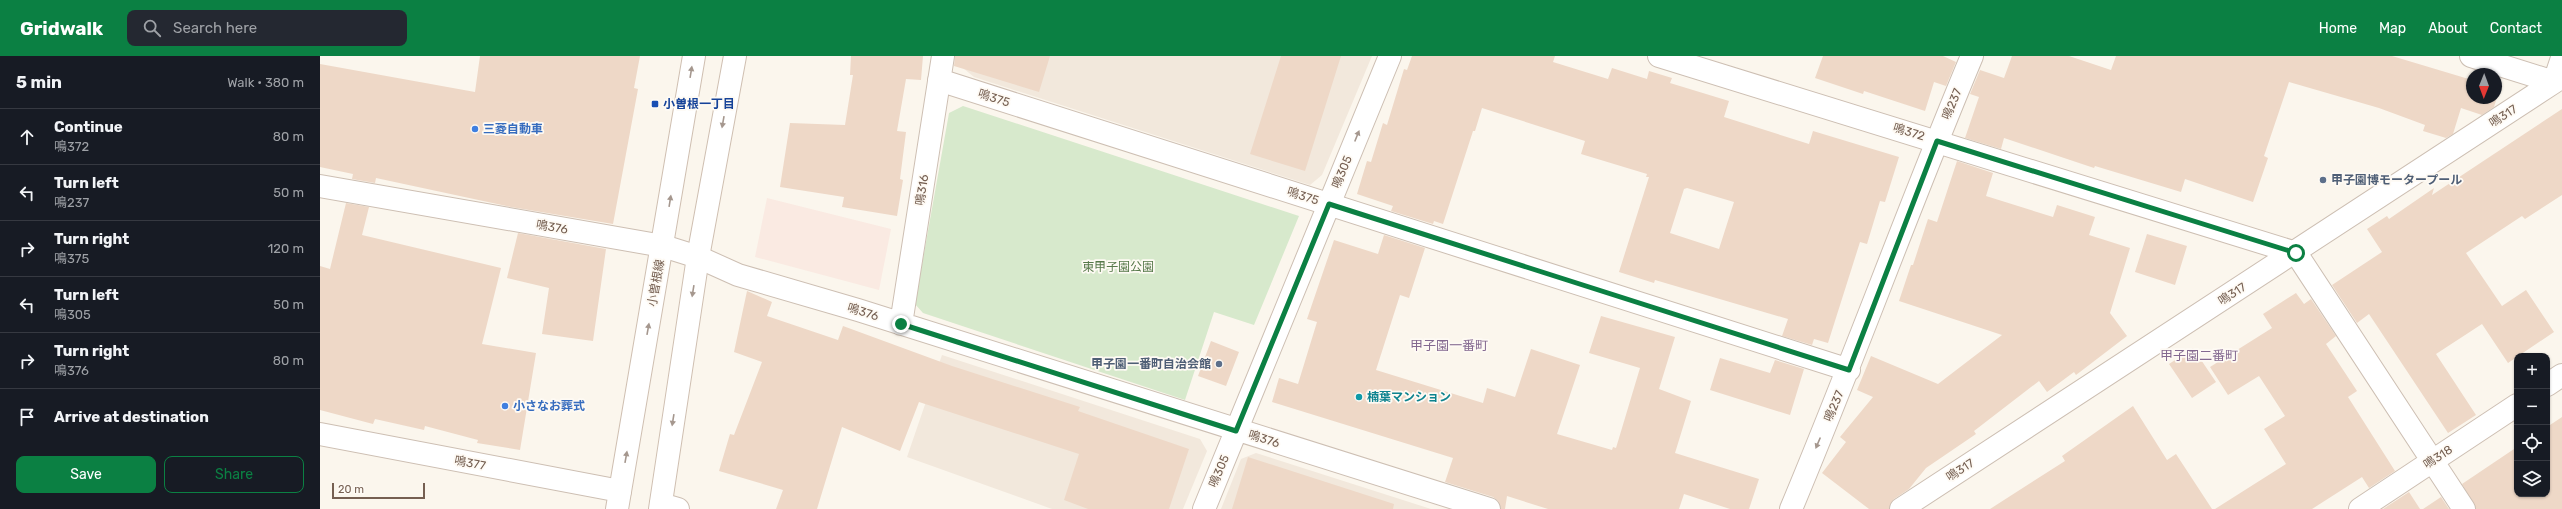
<!DOCTYPE html>
<html lang="en">
<head>
<meta charset="utf-8">
<style>
  :root { --surface:#171b24; --page:#242831; --text:#f1f3f6; --muted:#9ea1a6; --line:#363941; --accent:#0b8043 }
  body { margin:0; font-family:Rubik,"Noto Sans JP",sans-serif; background:var(--page); color:var(--text) }
  .controls { position:absolute; right:12px; bottom:12px; display:grid; overflow:hidden; border-radius:8px; box-shadow:0 1px 3px #0004 }
  .controls button { width:36px; height:36px; display:grid; place-items:center; padding:0; border:0; border-bottom:1px solid var(--line); background:var(--surface); color:var(--text); font:20px sans-serif }
  .compass { position:absolute; left:2146px; top:12px; width:36px; height:36px; border-radius:50%; background:var(--surface); box-shadow:0 1px 3px #0004; rotate:181deg }
  .scale { position:absolute; left:12px; bottom:10px; width:93px; box-sizing:border-box; padding-left:4px; border:2px solid #755f51; border-top:0; font-size:11px; line-height:14px; white-space:nowrap; color:#755f51; -webkit-text-stroke:3px #fefaf4; paint-order:stroke }
  .stop { position:absolute; width:12px; height:12px; margin:-9px; border:3px solid #0b8043; border-radius:50%; background:#fff }
  .stop.end { background:#0b8043; border-color:#fff; box-shadow:0 1px 4px #0008 }
  .list { margin:0; padding:0; list-style:none }
  h2 { display:flex; justify-content:space-between; align-items:center; height:52px; margin:0; padding:0 16px; font-size:17px }
  h2 small { font-size:13px; font-weight:400; color:var(--muted) }
  .list li { display:grid; grid-template-columns:26px 1fr auto; gap:12px; align-items:center; box-sizing:border-box; height:56px; padding:0 16px; border-top:1px solid var(--line) }
  .list b { display:block; font-size:15px; white-space:nowrap }
  .list p { margin:0; font-size:13px; white-space:nowrap; color:var(--muted) }
  .list em { font-size:13px; font-style:normal; color:var(--muted) }
  .actions { display:flex; gap:8px; padding:12px 16px }
  .actions a { flex:1; padding:9px 0; border:1px solid var(--accent); border-radius:8px; text-align:center; font-size:14px; color:var(--accent) }
  .actions .main { background:var(--accent); color:#fff }
  .icon { flex:none; width:22px; height:22px; fill:none; stroke:currentColor; stroke-width:2; stroke-linecap:round; stroke-linejoin:round }
  .map { position:relative; flex:none; width:2242px; height:453px; overflow:hidden }
  header { display:flex; align-items:center; gap:24px; box-sizing:border-box; height:56px; padding:0 20px; background:var(--accent); color:#fff }
  header strong { font-size:19px }
  nav { display:flex; gap:22px; margin-inline-start:auto; font-size:14px }
  .search { width:280px; height:36px; background:var(--page); display:flex; align-items:center; gap:10px; box-sizing:border-box; padding:0 14px; border-radius:8px; color:var(--muted); font-size:15px }
  main { display:flex }
  aside { flex:1; background:var(--surface) }
  .map>svg:first-child { display:block }
  .residential { fill:#f2e8dc }
  .commercial { fill:#faeae2 }
  .green { fill:#d7e9cc }
  .building { fill:#eed8c7; fill-rule:evenodd }
  .lines { fill:none; stroke-linecap:round; stroke-linejoin:round }
  .street-casing { stroke:#cdbfb3; stroke-width:24 }
  .secondary-casing { stroke:#cfbfb1; stroke-width:24 }
  .street { stroke:#fff; stroke-width:22 }
  .secondary { stroke:#fff; stroke-width:22 }
  .oneway { fill:#a5978e }
  .route { stroke:#0b8043; stroke-width:5 }
  .transit-dot { fill:#1a4fb4; stroke:#fefaf4; stroke-width:1.5 }
  .shop-dot { fill:#3f7fe0; stroke:#fefaf4; stroke-width:1.5 }
  .service-dot { fill:#5c6f8a; stroke:#fefaf4; stroke-width:1.5 }
  .culture-dot { fill:#0f9aa8; stroke:#fefaf4; stroke-width:1.5 }
  .labels { text-anchor:middle; dominant-baseline:central; stroke-width:3.5; stroke-linejoin:round; paint-order:stroke }
  .street-label { font-size:12px; fill:#755f51; stroke:#fefaf4 }
  .transit-label { font-size:12px; font-weight:bold; fill:#164399; stroke:#fefaf4; text-anchor:start }
  .shop-label { font-size:12px; font-weight:bold; fill:#366cbe; stroke:#fefaf4; text-anchor:start }
  .service-label { font-size:12px; font-weight:bold; fill:#4e5e75; stroke:#fefaf4; text-anchor:start }
  .park-label { font-size:12px; fill:#57794a; stroke:#fefaf4 }
  .culture-label { font-size:12px; font-weight:bold; fill:#0d838f; stroke:#fefaf4; text-anchor:start }
  .neighbourhood-label { font-size:13px; fill:#846990; stroke:#fefaf4 }
</style>
</head>
<body>
<header>
<strong>Gridwalk</strong>
<div class="search"><svg class="icon" aria-label="search" viewBox="0 0 24 24"><circle cx="10" cy="10" r="6"/><path d="M15 15l6 6"/></svg>Search here</div>
<nav><a>Home</a><a>Map</a><a>About</a><a>Contact</a></nav>
</header>
<main>
<aside>
<h2>5 min<small>Walk · 380 m</small></h2>
<ul class="list">
<li><svg class="icon" aria-label="ahead" viewBox="0 0 24 24"><path d="M12 20V5M6 11l6-6 6 6"/></svg><div><b>Continue</b><p>鳴372</p></div><em>80 m</em></li>
<li><svg class="icon" aria-label="left" viewBox="0 0 24 24"><path d="M17 20v-9H6M10 6l-5 5 5 5"/></svg><div><b>Turn left</b><p>鳴237</p></div><em>50 m</em></li>
<li><svg class="icon" aria-label="right" viewBox="0 0 24 24"><path d="M7 20v-9h11M14 6l5 5-5 5"/></svg><div><b>Turn right</b><p>鳴375</p></div><em>120 m</em></li>
<li><svg class="icon" aria-label="left" viewBox="0 0 24 24"><path d="M17 20v-9H6M10 6l-5 5 5 5"/></svg><div><b>Turn left</b><p>鳴305</p></div><em>50 m</em></li>
<li><svg class="icon" aria-label="right" viewBox="0 0 24 24"><path d="M7 20v-9h11M14 6l5 5-5 5"/></svg><div><b>Turn right</b><p>鳴376</p></div><em>80 m</em></li>
<li><svg class="icon" aria-label="arrive" viewBox="0 0 24 24"><path d="M6 21V4h12l-3 4 3 4H6"/></svg><div><b>Arrive at destination</b></div></li>
</ul>
<div class="actions"><a class="main">Save</a><a>Share</a></div>
</aside>
<div class="map">
<svg width="2242" height="453" viewBox="0 0 2242 453">
  <rect width="100%" height="100%" fill="#fbf6ed"/>
  <path class="residential" d="M638 0H1052L1002 119 990 129 654 21 637 7Z
    M622 299 880 383 887 395 863 453H732L587 401Z
    M936 397 1111 453H901L921 403Z"/>
  <path class="commercial" d="M447 142 571 173 559 234 435 201Z"/>
  <path class="green" d="M643 50 979 160 934 269 894 256 865 344 603 257 595 248 629 57Z"/>
  <path class="building" d="M160 0H320L314 32 318 33 293 168 191 151 56 122 55 127 32 123 33 118 0 111V8L155 36Z
    M531 0H603L601 24 586 23 577 75 586 76 580 123 583 124 577 160 522 151 524 141 460 131 470 67 525 69 533 19H530Z
    M635 0H730L719 36 634 10Z
    M961 0H1021L985 115 930 98Z
    M1092 0H1235L1233 6 1288 23 1292 12 1327 23 1329 15 1352 22 1350 27 1409 45 1404 61 1489 88 1493 75 1579 101 1565 146 1560 145 1547 188 1540 186 1508 287 1494 283 1492 289 1462 280 1468 263 1335 224 1334 227 1299 216 1329 121H1326L1327 118 1261 98 1265 85 1162 52 1155 75H1153L1123 168 1114 165 1113 168 1071 155 1073 150 1037 138 1047 105 1051 106 1063 67 1067 69 1084 13 1087 14ZM1367 132 1414 146 1399 193 1350 177 1364 133Z
    M1503 0H1623L1636 6 1626 30 1614 26 1605 55 1544 35 1543 38 1495 22Z
    M1692 0H1749L1791 14 1796 0H2072L2152 24V42H2176V30L2180 31 2174 51 2162 59 2141 52 2133 78 2126 82 2103 75 2105 69 2059 52 1969 26 1944 100 1948 102 1933 146 1865 123 1861 136 1775 110 1774 112 1684 82 1681 93 1645 82 1659 41 1650 38 1660 14 1684 22Z
    M2242 53V139L2205 163 2202 160 2146 197 2182 250 2206 234 2234 276 2188 307 2162 268 2116 298 2156 359 2128 377 2049 258 2037 267 2012 229 2062 196 2047 173 2067 160 2069 163 2114 132 2112 139Z
    M1637 105 1673 117 1666 140 1733 161 1737 149 1775 161 1769 179 1810 192 1790 257 1807 280 1756 319 1754 316 1727 336 1719 325 1654 375 1656 378 1606 412 1589 433 1574 443 1569 453H1549L1502 417 1526 386 1520 381 1553 341 1537 334 1551 300 1618 328 1682 279 1579 245 1591 209H1593L1608 163 1617 166Z
    M26 147 49 151 42 179 181 212 162 288 216 297 200 394 157 387 158 384 105 370 104 374 55 363 53 368 0 354V210L10 213Z
    M198 177 286 193 273 285 222 278 229 232 187 222Z
    M1827 178 1867 190 1855 229 1815 216Z
    M1064 179 1105 192 1089 242 1080 239 1056 314 1163 347 1167 332 1195 341 1211 293 1260 309 1237 378 1292 394 1293 391 1296 392 1320 312 1269 297 1281 260 1355 281 1339 333 1371 345 1355 397 1439 423 1429 453H1410L1364 438 1359 453H1228L1187 440 1185 453H1181L1178 445 1173 441 1125 426 1133 402 952 346 959 322 978 328 997 266 987 263 1014 184 1058 198Z
    M427 235 452 246 447 260 518 284 523 270 632 310 760 351 758 355 869 393 849 453H768L744 444 759 398 599 346 580 395 522 371 497 453H456L463 434 399 415 410 378 414 379 442 306 414 296Z
    M1976 237 1984 248 1991 243 2016 280 2006 288 2037 335 2028 341 2075 415 2049 432 2042 421 1992 453H1895L1966 408 1944 373 1965 360 1939 320 1908 339 1890 311 1952 272 1943 258Z
    M891 285 919 296 906 330 878 320Z
    M1873 292 1896 326 1872 342 1849 308Z
    M1400 302 1450 317 1455 304 1484 313 1470 359 1390 334Z
    M1813 350 1847 404 1856 398 1892 453H1670L1745 405 1742 400Z
    M2242 361V453H2156L2142 428 2197 391V438H2227V371Z
    M928 401 1074 448 1073 453H912Z
    M2089 436 2100 453H2063Z
    M2121 441 2129 453H2103Z"/>
  <g class="lines">
    <defs>
      <path id="street" d="M1339 0 1976 197 2144 453
        M2151 0 2234 26 2242 2
        M619 24 1529 314
        M0 130 343 190 378 201 418 219 538 254 1169 453
        M581 268 623 0
        M2227 329 2242 319
        M0 378 300 435
        M341 448 358 453
        M884 453 1070 0
        M1471 453C1534 303 1589 150 1652 0
        M1581 453 2242 21
        M2040 453 2197 349"/>
      <path id="secondary" d="M297 453 374 0
        M340 453 378 201 415 0"/>
    </defs>
    <use href="#street" class="street-casing"/>
    <use href="#secondary" class="secondary-casing"/>
    <use href="#street" class="street"/>
    <use href="#secondary" class="secondary"/>
  </g>
  <defs><path id="oneway-solid" d="M-6-.8H1V-3.2L6.5 0L1 3.2V.8H-6Z"/></defs>
  <g class="oneway">
    <use href="#oneway-solid" transform="translate(371 16) rotate(-81)"/>
    <use href="#oneway-solid" transform="translate(403 66) rotate(100)"/>
    <use href="#oneway-solid" transform="translate(1037 80) rotate(-68)"/>
    <use href="#oneway-solid" transform="translate(350 145) rotate(-81)"/>
    <use href="#oneway-solid" transform="translate(373 235) rotate(99)"/>
    <use href="#oneway-solid" transform="translate(328 273) rotate(-80)"/>
    <use href="#oneway-solid" transform="translate(353 364) rotate(99)"/>
    <use href="#oneway-solid" transform="translate(1498 387) rotate(113)"/>
    <use href="#oneway-solid" transform="translate(306 401) rotate(-80)"/>
  </g>
  <g class="lines">
    <path class="route" d="M581 268 916 375 1009 148 1529 314 1617 85 1976 197"/>
  </g>
  <rect class="transit-dot" x="331" y="44" width="8" height="8" rx="2"/>
  <g class="shop-dot">
    <circle cx="155" cy="73" r="4"/>
    <circle cx="185" cy="350" r="4"/>
  </g>
  <g class="service-dot">
    <circle cx="2003" cy="124" r="4"/>
    <circle cx="899" cy="308" r="4"/>
  </g>
  <circle class="culture-dot" cx="1039" cy="341" r="4"/>
  <g class="labels">
    <g class="street-label">
      <text transform="translate(674 42) rotate(18)">鳴375</text>
      <text transform="translate(1632 48) rotate(-67)">鳴237</text>
      <text transform="translate(2183 60) rotate(-33)">鳴317</text>
      <text transform="translate(1589 76) rotate(17)">鳴372</text>
      <text transform="translate(1022 116) rotate(-68)">鳴305</text>
      <text transform="translate(602 134) rotate(-81)">鳴316</text>
      <text transform="translate(983 140) rotate(18)">鳴375</text>
      <text transform="translate(232 171) rotate(10)">鳴376</text>
      <text transform="translate(336 227) rotate(-80)">小曽根線</text>
      <text transform="translate(1912 238) rotate(-33)">鳴317</text>
      <text transform="translate(543 256) rotate(17)">鳴376</text>
      <text transform="translate(1514 350) rotate(-67)">鳴237</text>
      <text transform="translate(944 383) rotate(17)">鳴376</text>
      <text transform="translate(2118 401) rotate(-33)">鳴318</text>
      <text transform="translate(150 407) rotate(11)">鳴377</text>
      <text transform="translate(1640 414) rotate(-33)">鳴317</text>
      <text transform="translate(899 415) rotate(-67)">鳴305</text>
    </g>
    <g class="transit-label">
      <text x="343" y="48">小曽根一丁目</text>
    </g>
    <g class="shop-label">
      <text x="163" y="73">三菱自動車</text>
      <text x="193" y="350">小さなお葬式</text>
    </g>
    <g class="service-label">
      <text x="2011" y="124">甲子園博モータープール</text>
      <text x="891" y="308" text-anchor="end">甲子園一番町自治会館</text>
    </g>
    <g class="park-label">
      <text x="798" y="211">東甲子園公園</text>
    </g>
    <g class="culture-label">
      <text x="1047" y="341">楠葉マンション</text>
    </g>
    <g class="neighbourhood-label">
      <text x="1129" y="289">甲子園一番町</text>
      <text x="1879" y="299">甲子園二番町</text>
    </g>
  </g>
</svg>
<div class="controls">
<button>+</button>
<button>−</button>
<button><svg class="icon" aria-label="locate" viewBox="0 0 24 24"><circle cx="12" cy="12" r="6"/><path d="M12 2v4M12 18v4M2 12h4M18 12h4"/></svg></button>
<button><svg class="icon" aria-label="layers" viewBox="0 0 24 24"><path d="M12 4l9 5-9 5-9-5zM3 14l9 5 9-5"/></svg></button>
</div>
<svg class="compass" viewBox="-18 -18 36 36"><path d="M0-13l5 13h-10z" fill="#e53935"/><path d="M0 13l5-13h-10z" fill="#9ea1a6"/></svg>
<div class="scale">20 m</div>
<div class="stop" style="left:1976px;top:197px"></div>
<div class="stop end" style="left:581px;top:268px"></div>
</div>
</main>
</body>
</html>
